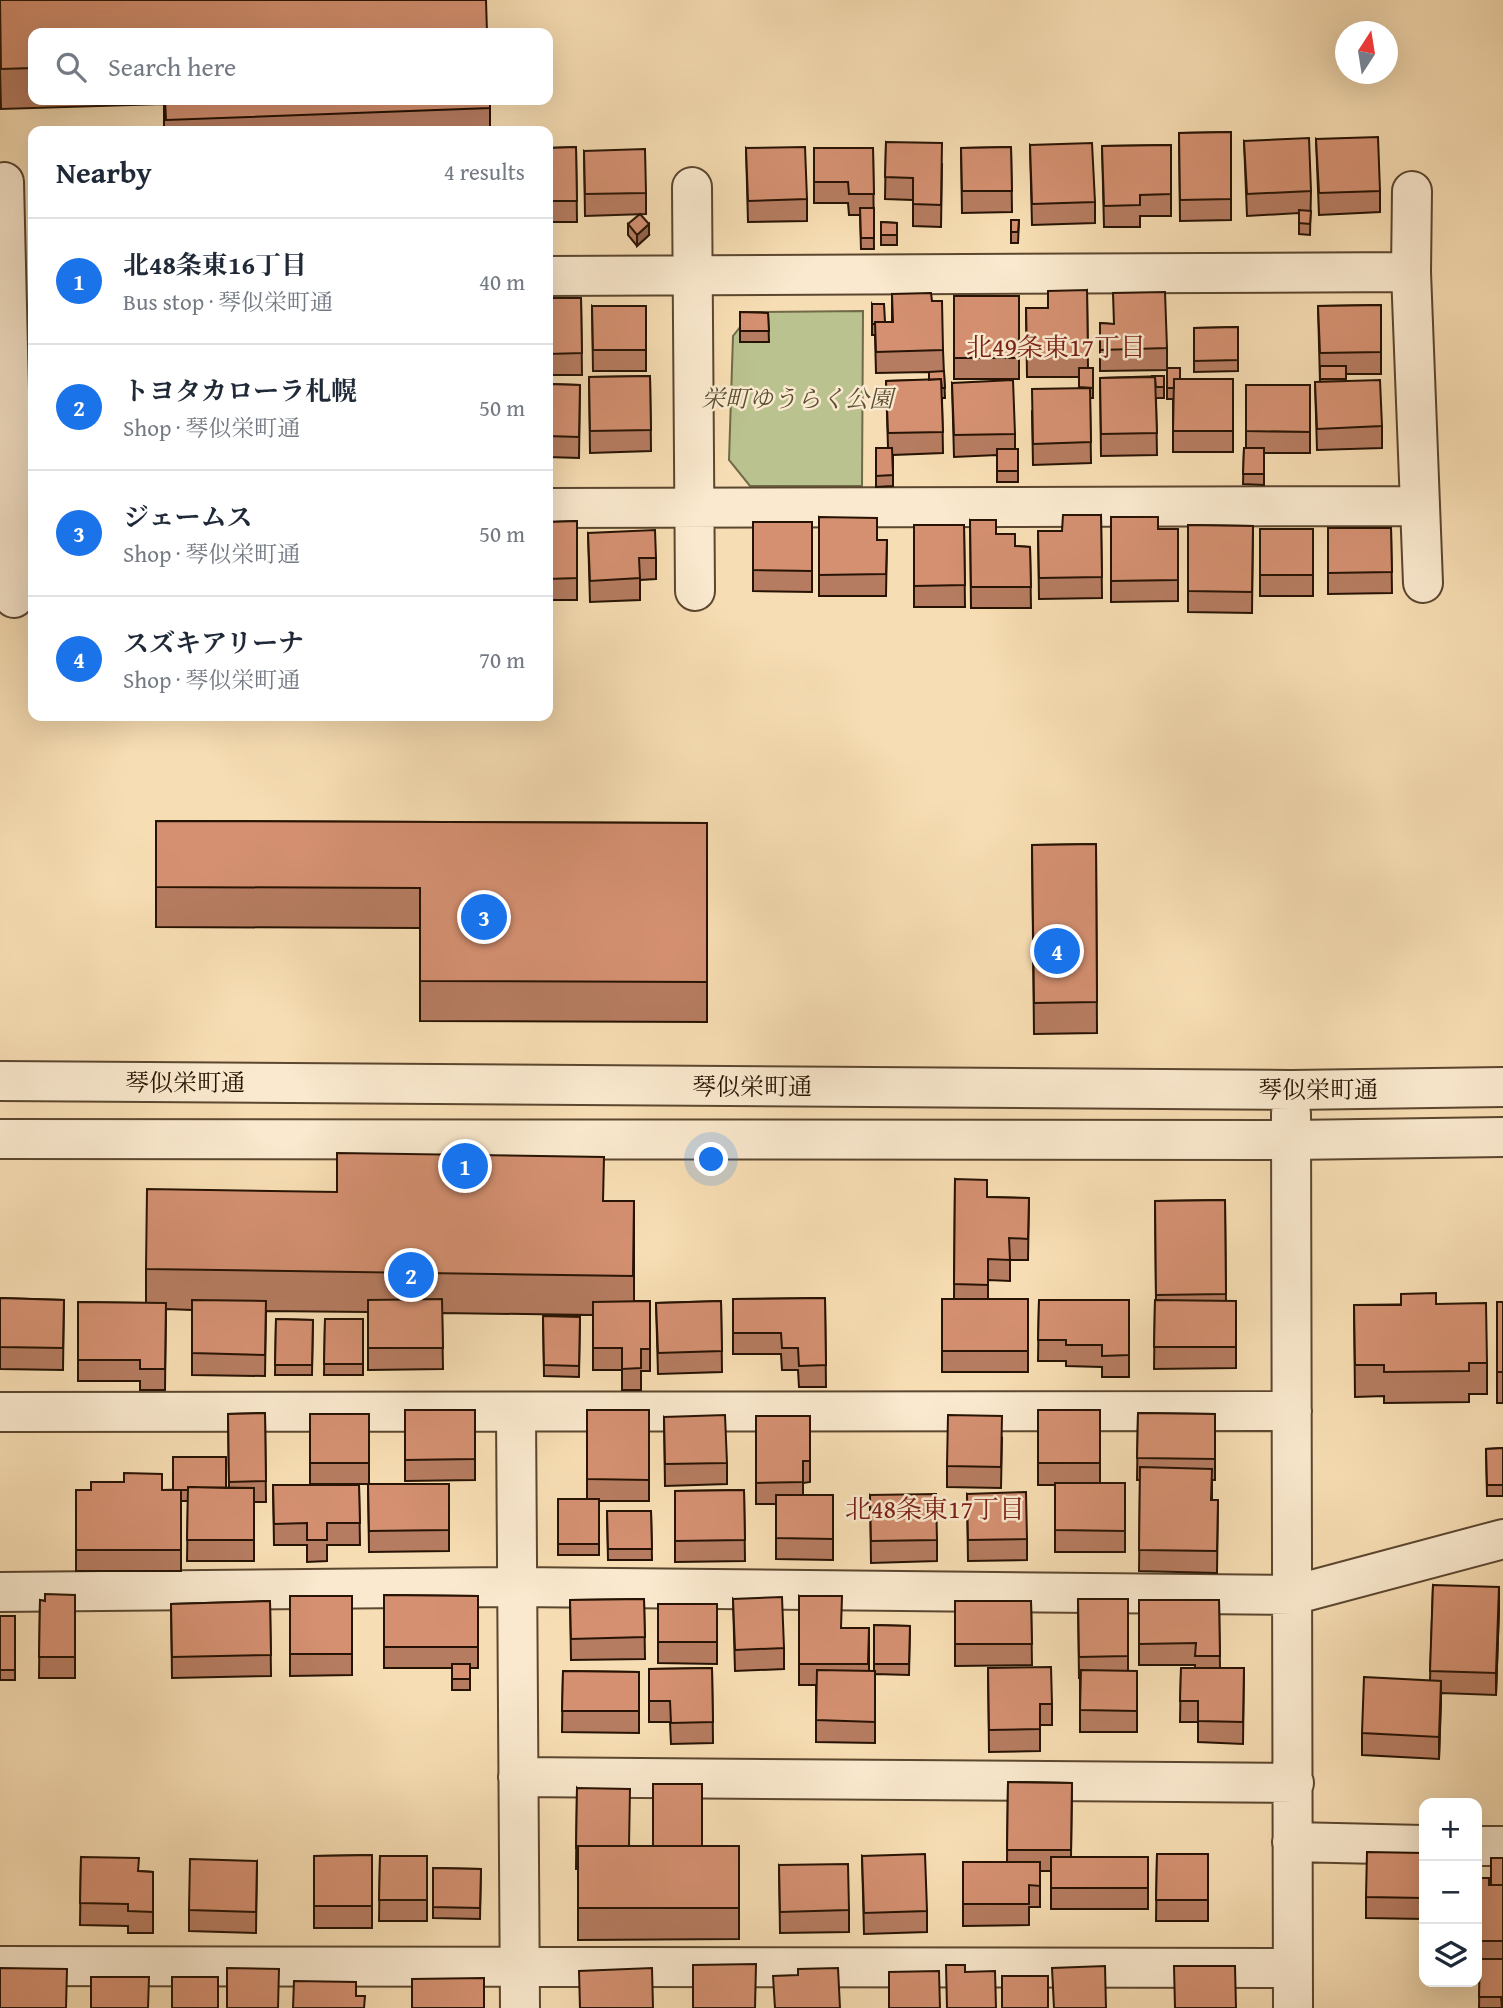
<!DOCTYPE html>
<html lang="en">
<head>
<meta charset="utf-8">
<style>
  :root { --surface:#fff; --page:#f6f6f7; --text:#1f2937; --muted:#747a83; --line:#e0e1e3; --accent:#1a73e8 }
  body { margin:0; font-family:"Gentium Book Plus","Noto Serif JP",serif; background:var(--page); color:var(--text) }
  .controls { position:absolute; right:21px; bottom:21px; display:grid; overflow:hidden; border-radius:14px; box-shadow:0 7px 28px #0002 }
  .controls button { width:63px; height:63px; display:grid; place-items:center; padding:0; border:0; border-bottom:2px solid var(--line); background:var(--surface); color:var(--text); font:35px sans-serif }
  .compass { position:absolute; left:1335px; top:21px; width:63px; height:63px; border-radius:50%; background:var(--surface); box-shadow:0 7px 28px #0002; rotate:12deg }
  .you { position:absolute; left:712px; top:1160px; width:24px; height:24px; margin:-18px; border:5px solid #fff; border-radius:50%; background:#1a73e8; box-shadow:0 0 0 10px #1a73e833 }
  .badge { display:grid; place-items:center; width:46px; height:46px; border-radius:50%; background:var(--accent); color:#fff; font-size:23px; font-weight:700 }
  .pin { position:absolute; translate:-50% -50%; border:4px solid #fff; box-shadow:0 2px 7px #0006 }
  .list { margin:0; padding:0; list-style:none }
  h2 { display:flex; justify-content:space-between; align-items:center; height:91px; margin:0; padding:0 28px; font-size:30px }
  h2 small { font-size:23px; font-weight:400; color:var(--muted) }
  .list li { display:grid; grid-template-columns:46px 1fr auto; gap:21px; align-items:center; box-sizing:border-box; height:126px; padding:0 28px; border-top:2px solid var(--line) }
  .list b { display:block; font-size:26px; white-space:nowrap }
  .list p { margin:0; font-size:23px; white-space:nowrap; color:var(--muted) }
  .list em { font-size:23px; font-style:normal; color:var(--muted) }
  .icon { flex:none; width:38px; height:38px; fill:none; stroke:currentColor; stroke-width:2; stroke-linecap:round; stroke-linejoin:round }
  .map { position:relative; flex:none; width:1503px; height:2008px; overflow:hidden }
  .search { position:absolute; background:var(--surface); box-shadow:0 7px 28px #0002; left:28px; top:28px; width:525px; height:77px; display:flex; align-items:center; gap:18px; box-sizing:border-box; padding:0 24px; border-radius:14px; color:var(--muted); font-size:26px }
  .panel { position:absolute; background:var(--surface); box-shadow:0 7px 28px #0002; left:28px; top:126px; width:525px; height:595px; border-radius:14px }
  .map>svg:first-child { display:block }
  .green { fill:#bac28f; stroke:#706a49; stroke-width:2 }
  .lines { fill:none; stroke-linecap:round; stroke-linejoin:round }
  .minor-casing { stroke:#5b462f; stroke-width:42 }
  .minor { stroke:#fae9ce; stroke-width:38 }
  .wall { fill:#b67c61; stroke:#271303; stroke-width:2 }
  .shaded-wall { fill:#94654f; stroke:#271303; stroke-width:2 }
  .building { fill:#d49071; stroke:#271303; stroke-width:2 }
  .labels { text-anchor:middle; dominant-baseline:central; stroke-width:5; stroke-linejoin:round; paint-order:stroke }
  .park-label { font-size:24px; font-style:italic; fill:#5a5034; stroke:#fae9ce }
  .street-label { font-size:24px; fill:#271303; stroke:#fae9ce }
  .neighbourhood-label { font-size:26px; fill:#7a1f14; stroke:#fae9ce }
</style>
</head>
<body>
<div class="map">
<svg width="1503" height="2008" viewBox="0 0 1503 2008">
  <rect width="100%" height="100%" fill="#f7ddb3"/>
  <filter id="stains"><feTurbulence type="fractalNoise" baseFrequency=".00286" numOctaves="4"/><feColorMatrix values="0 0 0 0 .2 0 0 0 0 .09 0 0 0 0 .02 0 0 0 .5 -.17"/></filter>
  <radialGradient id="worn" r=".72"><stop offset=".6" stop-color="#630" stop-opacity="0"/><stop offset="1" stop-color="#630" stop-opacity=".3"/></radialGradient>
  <path class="green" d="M863 311 862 486H750L729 460 733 336 752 312Z"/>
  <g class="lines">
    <defs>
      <path id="minor" d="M4 182 14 598
        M692 187 695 591
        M1412 191 1411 272 1423 583
        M548 276 1411 272
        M548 508 1419 506
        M0 1081 1291 1090 1503 1087
        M1291 1113 1293 2008
        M0 1139 1291 1140 1503 1137
        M0 1412 1292 1411
        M516 1412 520 2008
        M0 1592 517 1587 1293 1595 1503 1539
        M518 1777 1294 1783
        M1292 1842 1424 1845
        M1477 1846H1503
        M0 1966 1293 1968"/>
    </defs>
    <use href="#minor" class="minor-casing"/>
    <use href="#minor" class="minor"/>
  </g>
  <path class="wall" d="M0 0 33 33V100H490V131H164V104L1 109 0 69Z
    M1231 132V220L1180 221 1179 133Z
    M1316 139 1380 191V212L1319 215Z
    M1244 141 1311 191 1310 235 1299 234V213L1247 216Z
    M886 142 942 164 941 227 913 226V200L885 199Z
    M1030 145 1095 202V223L1032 225Z
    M1171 145V216H1140V227H1104L1102 146Z
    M576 147 577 222H548V148Z
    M1011 147 1012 212 962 213 961 148Z
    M746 148 807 199V221L748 222Z
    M814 148H873L874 249H861L860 215H849L848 203H814Z
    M584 151 646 193V214L585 216Z
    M1011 220H1019L1018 243H1011Z
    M881 222 897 223V245H881Z
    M628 224 649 235 637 246 628 235Z
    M1087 290 1088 368H1093V398H1090L1091 463 1033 465 1032 411 1079 388V377H1027L1026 308H1048Z
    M892 294 932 301 943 350 945 398H942L943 453 893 455V486L876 487V448H888L886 381 929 380V372L876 373 875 335H872V304L885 322H892Z
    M954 296H1019V379H954Z
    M548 298H581L582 375H548Z
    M1381 305V374H1346V381L1382 426V448L1317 450 1315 382H1320L1318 306Z
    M592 306 646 350V371H593Z
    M740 312 768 313 769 342H740Z
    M1100 323 1113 324 1167 348V370L1100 371Z
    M1238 327V371L1194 372V328Z
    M1167 368 1180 379H1233V452H1173V399H1167Z
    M650 376 651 451 590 453 589 377Z
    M1164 376V398H1156L1157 455 1101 456 1100 378Z
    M952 383 1015 434V449H1018V482H997V455L954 457Z
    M548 384 580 385 579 458 548 457Z
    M1246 385H1310V453H1264V485L1243 484 1244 448H1246Z
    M1101 515 1102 598 1039 599 1038 531H1062Z
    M819 517 877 540H887L886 596H819Z
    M1111 517 1158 529H1178V601L1111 602Z
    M970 520 1015 546 1030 547 1031 608H971Z
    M577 521V600H548V522Z
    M753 522H812V592L753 591Z
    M914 525H964L965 607H914Z
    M1188 525 1253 526 1252 613 1188 612Z
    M1328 528H1391L1392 593 1328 594Z
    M1260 529H1313V596H1260Z
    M588 533 656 558V579L640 580V600L590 602Z
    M156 821 707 823V1022L420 1021V928L156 927Z
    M1096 844 1097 1033 1034 1034 1032 845Z
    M955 1179 987 1197 1029 1198 1028 1260H1010V1281L988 1280V1299H1028V1372H942V1299H954Z
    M1225 1200 1226 1301H1236V1368L1154 1369 1155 1300H1156L1155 1201Z
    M604 1201H634V1301H650V1371H641V1390H622V1370H593V1315L442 1313 443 1369 368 1370V1312L266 1311 265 1376 192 1375V1310L166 1309 165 1390H140V1381H78V1302L146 1303V1269Z
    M0 1298 64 1300 63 1370 0 1369Z
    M825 1298 826 1387H799L798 1370H782L781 1354H733V1299Z
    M1039 1300H1129V1377H1102V1367L1066 1366V1361H1038Z
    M721 1301 722 1372 658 1374 656 1303Z
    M1497 1302H1503V1403H1497Z
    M1436 1304 1487 1363V1394H1469V1402L1384 1403V1396L1355 1397 1354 1305Z
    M543 1316 580 1317 579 1377 544 1376Z
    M276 1319 313 1320 312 1375H275Z
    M325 1319H363V1375H324Z
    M405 1410H475V1480L405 1481Z
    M587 1410H649V1501H599V1555H558V1499H587Z
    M1038 1410H1100V1483H1125V1552H1055V1485H1038Z
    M265 1413 266 1502H254V1561H187L188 1501H181V1571H76V1490H162L229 1488 228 1414Z
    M1138 1413 1215 1414V1480H1212V1500H1218L1217 1573 1139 1571 1140 1480H1137Z
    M310 1414H369V1484H310Z
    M756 1416H810V1482L803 1483V1495H833V1560L776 1559V1504H756Z
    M664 1417 727 1463V1484L665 1486Z
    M1002 1438 1001 1488 947 1487V1466Z
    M1503 1448V1496H1487L1486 1449Z
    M368 1484H449V1551L369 1552Z
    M273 1485H359L360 1545H327V1561L307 1562V1545H274Z
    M744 1490 745 1561 675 1562V1491Z
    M967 1494 1027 1539V1560L968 1561Z
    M870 1495 937 1540V1561L871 1563Z
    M607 1511H651L652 1560H608Z
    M1433 1585 1499 1608 1496 1695 1441 1693 1439 1759 1362 1755V1733L1430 1680Z
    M75 1595V1678H39L40 1600 45 1601Z
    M384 1595 478 1596V1668H470V1690H452V1668H384Z
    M290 1596H352V1675L290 1676Z
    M799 1596 841 1628H869V1671H874V1625L910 1626 909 1675 875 1674V1743L816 1742V1685H799Z
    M644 1599 645 1659 571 1660 570 1600Z
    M733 1599 784 1648V1669L735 1671Z
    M1078 1599H1128V1671H1137V1732H1080V1678H1079Z
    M1139 1600H1219L1220 1668H1244L1243 1744 1198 1742V1722H1180L1181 1668H1195V1665H1139Z
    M270 1601 271 1676 172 1678 171 1604Z
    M955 1601H1031L1032 1665 955 1666Z
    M658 1604H717V1664L658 1663Z
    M0 1616H15V1680H0Z
    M712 1668 713 1743 671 1744 670 1722H649V1669Z
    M988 1668 1052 1704V1725H1040V1751L989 1752Z
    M563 1671 639 1672V1733L562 1732Z
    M1008 1782 1072 1783 1071 1857H1148V1909H1051V1871H1040V1907H1029V1925L963 1926V1862H1007Z
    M577 1788 630 1846H739V1939L578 1940V1869H576Z
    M1424 1853V1919L1366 1918V1897Z
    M1157 1854H1208V1921H1156Z
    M372 1855V1928H314V1856Z
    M380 1856H427V1921H379Z
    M862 1856 927 1911V1932L864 1934Z
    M81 1857 139 1871 153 1872V1933H128V1926L80 1925Z
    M1503 1858V2008H1479L1480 1963H1477V1878L1489 1885H1491Z
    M257 1861 256 1933 189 1931V1910Z
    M779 1865 849 1910V1932L780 1933Z
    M433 1868 481 1869 480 1919 433 1918Z"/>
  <path class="shaded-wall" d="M649 224V235L637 246V235Z
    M1499 1587V1608L1496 1695V1673Z
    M1441 1681V1702L1439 1759V1737Z"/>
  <path class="building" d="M0 0H486L487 33H33V68L1 69Z
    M165 100H490V108L166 120Z
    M1231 132V199L1180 200 1179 133Z
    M1378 137 1380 191 1319 193 1316 139Z
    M1309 138 1311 191 1247 194 1244 141Z
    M886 142 942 143 941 205 913 204V178L885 177Z
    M1092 143 1095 202 1032 204 1030 145Z
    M1171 145V194L1140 195V205L1104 206 1102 146Z
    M576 147 577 201H548V148Z
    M805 147 807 199 748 201 746 148Z
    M1011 147 1012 191H962L961 148Z
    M814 148H873L874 194H849L848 182H814Z
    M645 149 646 193 585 194 584 151Z
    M860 208H874V238H861Z
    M1299 210 1311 211 1310 224 1299 223Z
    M640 214 649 224 637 235 628 224Z
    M1011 220H1019L1018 232H1011Z
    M881 222 897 223V235H881Z
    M1087 290 1088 356H1027L1026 308H1048V291Z
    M1165 292 1167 348 1100 350V323L1114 324 1113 293Z
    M931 293 932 301H942L943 350 876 352 875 322H893L892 294Z
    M954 296H1019V358H954Z
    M548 298H581L582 353 548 354Z
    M872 304H884L885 322H875V324H872Z
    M1381 305V352L1320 353 1318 306Z
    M592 306H646V350H593Z
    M740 312 768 313 769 331H740Z
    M1238 327V360L1194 361V328Z
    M1320 366H1346V379H1320Z
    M1079 368H1093V388L1079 387Z
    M1167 368H1180V379H1174V388H1167Z
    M944 371 945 388H942L941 379 929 380V372Z
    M650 376 651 430 590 431 589 377Z
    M1152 376H1164V387H1156L1155 377H1152Z
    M1155 377 1157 433 1101 434 1100 378Z
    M941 379 943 432 888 433 886 381Z
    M1174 379H1233V431H1173Z
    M1013 380 1015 434 954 435 952 383Z
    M1380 380 1382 426 1317 429 1315 382Z
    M548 384 580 385 579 437 548 436Z
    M1246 385H1310V432L1246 431Z
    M1090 388 1091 442 1033 444 1032 389Z
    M876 448H892L893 475 876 476Z
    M1244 448H1264V474H1243Z
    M997 449H1018V471H997Z
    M1063 515H1101L1102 577 1039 578 1038 531H1062Z
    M819 517 877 518V540H887L886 574 819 575Z
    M1111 517H1158V529H1178V580L1111 581Z
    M970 520H996V534H1015V546L1030 547 1031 587H971Z
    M577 521V578L548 579V522Z
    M753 522H812V571L753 570Z
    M914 525H964L965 585 914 586Z
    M1188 525 1253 526 1252 592 1188 591Z
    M1328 528H1391L1392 572 1328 573Z
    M1260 529H1313V575H1260Z
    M655 530 656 558H639L640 578 590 581 588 533Z
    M156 821 707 823V982L420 981V888L156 887Z
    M1096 844 1097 1002 1034 1003 1032 845Z
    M337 1153 604 1157 603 1201H634L633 1276 146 1269 147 1189 337 1192Z
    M955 1179 987 1180V1197L1029 1198 1028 1239 1009 1238 1010 1260 988 1259V1285L954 1284Z
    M1225 1200 1226 1294 1156 1295 1155 1201Z
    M1436 1293V1304L1486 1303 1487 1363H1469V1371L1384 1372V1365H1355L1354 1305H1401V1294Z
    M0 1298 64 1300 63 1348 0 1347Z
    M825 1298 826 1365 799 1366 798 1348H782L781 1333H733V1299Z
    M442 1299 443 1348H368V1300Z
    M942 1299H1028V1351H942Z
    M192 1300 266 1301 265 1355 192 1353Z
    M1039 1300H1129V1355L1102 1356V1345H1066V1340H1038Z
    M1155 1300 1236 1301V1347H1154Z
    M650 1301V1349H641V1368L622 1369V1348H593V1302Z
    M721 1301 722 1351 658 1353 656 1303Z
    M78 1302 166 1303 165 1369H140V1360H78Z
    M1497 1302H1503V1372H1497Z
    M543 1316 580 1317 579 1366 544 1365Z
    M276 1319 313 1320 312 1365H275Z
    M325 1319H363V1364H324Z
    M405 1410H475V1459L405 1460Z
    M587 1410H649V1480L587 1479Z
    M1038 1410H1100V1463H1038Z
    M265 1413 266 1481 229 1482 228 1414Z
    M1138 1413 1215 1414V1459L1137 1458Z
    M310 1414H369V1463H310Z
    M725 1415 727 1463 665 1464 664 1417Z
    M948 1415 1002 1416 1001 1467 947 1466Z
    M756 1416H810V1461H803V1482L756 1483Z
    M1503 1448V1485H1487L1486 1449Z
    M173 1457H226V1488L188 1487V1490H173Z
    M1140 1467 1212 1469 1211 1500H1218L1217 1551 1139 1550Z
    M124 1473 162 1474V1490H181V1550H76V1490H91V1482H124Z
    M1055 1483H1125V1531L1055 1530Z
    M368 1484H449V1530L369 1531Z
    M273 1485H359L360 1523H327V1540H307V1523L274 1524Z
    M188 1487 254 1488V1540H187Z
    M744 1490 745 1540 675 1541V1491Z
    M1026 1492 1027 1539 968 1540 967 1494Z
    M936 1494 937 1540 871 1541 870 1495Z
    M776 1495H833V1539L776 1538Z
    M558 1499H599V1544H558Z
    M607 1511H651L652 1549H608Z
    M1433 1585 1499 1587 1496 1673 1430 1671Z
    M45 1594 75 1595V1657H39L40 1600 45 1601Z
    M384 1595 478 1596V1647H384Z
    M290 1596H352V1654H290Z
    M799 1596H842L841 1628H869L868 1664H799Z
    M782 1597 784 1648 735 1650 733 1599Z
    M644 1599 645 1637 571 1639 570 1600Z
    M1078 1599H1128V1656L1079 1657Z
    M1139 1600H1219L1220 1656H1195L1196 1643 1139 1644Z
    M270 1601 271 1655 172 1657 171 1604Z
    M955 1601H1031L1032 1644H955Z
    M658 1604H717V1642H658Z
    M0 1616H15V1670H0Z
    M874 1625 910 1626 909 1664H874Z
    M452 1664H470V1679H452Z
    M1051 1667 1052 1704H1040V1729L989 1730 988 1668Z
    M712 1668 713 1722 671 1723 670 1701H649V1669Z
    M1181 1668H1244L1243 1722 1198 1721V1701H1180Z
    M817 1670 875 1671V1722L816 1720Z
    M1081 1670 1137 1671V1711L1080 1710Z
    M563 1671 639 1672V1711H562Z
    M1364 1677 1441 1681 1439 1737 1362 1733Z
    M1008 1782 1072 1783 1071 1850H1007Z
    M653 1784H702V1846H653Z
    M577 1788 630 1789 629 1846H578V1848H576Z
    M578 1846H739V1908H578Z
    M1367 1852 1424 1853V1898L1366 1897Z
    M925 1854 927 1911 864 1913 862 1856Z
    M1157 1854H1208V1900H1156Z
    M372 1855V1906H314V1856Z
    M380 1856H427V1900H379Z
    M81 1857 139 1858 138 1871 153 1872V1912L128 1911V1904L80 1903Z
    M1051 1857H1148V1888H1051Z
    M1491 1858H1503V1885H1491Z
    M190 1859 257 1861 256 1912 189 1910Z
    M963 1862H1040V1886L1029 1885V1904H963Z
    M848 1864 849 1910 780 1912 779 1865Z
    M433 1868 481 1869 480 1908 433 1907Z
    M1477 1878H1489V1885H1503V1941H1477Z
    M1480 1959H1503V2008H1502L1501 1997H1479Z
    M756 1964 755 2008H693V1965Z
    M946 1965H965V1972L995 1971 996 2008H947Z
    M1105 1966 1106 2008H1054L1052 1968Z
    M1174 1966H1235L1236 2008H1175Z
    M0 1968 67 1969 66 2008H0Z
    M227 1968 279 1969 278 2008H227Z
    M652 1968 653 2008H580L579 1971Z
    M838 1968 840 2008H775L773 1976 798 1975V1969Z
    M939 1971 940 2008H889V1972Z
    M1002 1976H1048V2008H1002Z
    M91 1977H149L148 2008H91Z
    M172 1977H218V2008H172Z
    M484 1978V2008H412V1979Z
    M294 1981 356 1982V1996H365L364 2008H293Z"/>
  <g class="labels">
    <g class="park-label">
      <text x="797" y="398">栄町ゆうらく公園</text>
    </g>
    <g class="street-label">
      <text x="185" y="1082">琴似栄町通</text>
      <text x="752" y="1086">琴似栄町通</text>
      <text x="1318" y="1089">琴似栄町通</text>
    </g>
    <g class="neighbourhood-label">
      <text x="1056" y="346">北49条東17丁目</text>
      <text x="935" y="1508">北48条東17丁目</text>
    </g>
  </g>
  <rect width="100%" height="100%" filter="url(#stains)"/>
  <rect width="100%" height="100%" fill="url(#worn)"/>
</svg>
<div class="controls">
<button>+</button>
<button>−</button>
<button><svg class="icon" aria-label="layers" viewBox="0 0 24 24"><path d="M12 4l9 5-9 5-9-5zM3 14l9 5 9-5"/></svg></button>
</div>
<svg class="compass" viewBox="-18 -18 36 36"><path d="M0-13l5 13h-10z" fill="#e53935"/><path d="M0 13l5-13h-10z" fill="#747a83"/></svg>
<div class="you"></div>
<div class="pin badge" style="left:465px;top:1166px">1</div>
<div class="pin badge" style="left:411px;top:1275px">2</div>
<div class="pin badge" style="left:484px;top:917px">3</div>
<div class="pin badge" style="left:1057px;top:951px">4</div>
<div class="search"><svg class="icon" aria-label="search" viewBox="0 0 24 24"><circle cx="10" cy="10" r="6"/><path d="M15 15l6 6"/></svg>Search here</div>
<section class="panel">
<h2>Nearby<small>4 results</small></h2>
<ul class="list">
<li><span class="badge">1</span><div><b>北48条東16丁目</b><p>Bus stop · 琴似栄町通</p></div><em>40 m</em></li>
<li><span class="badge">2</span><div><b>トヨタカローラ札幌</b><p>Shop · 琴似栄町通</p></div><em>50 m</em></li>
<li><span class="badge">3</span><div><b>ジェームス</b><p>Shop · 琴似栄町通</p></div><em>50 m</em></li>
<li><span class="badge">4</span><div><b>スズキアリーナ</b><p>Shop · 琴似栄町通</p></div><em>70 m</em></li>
</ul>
</section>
</div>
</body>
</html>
